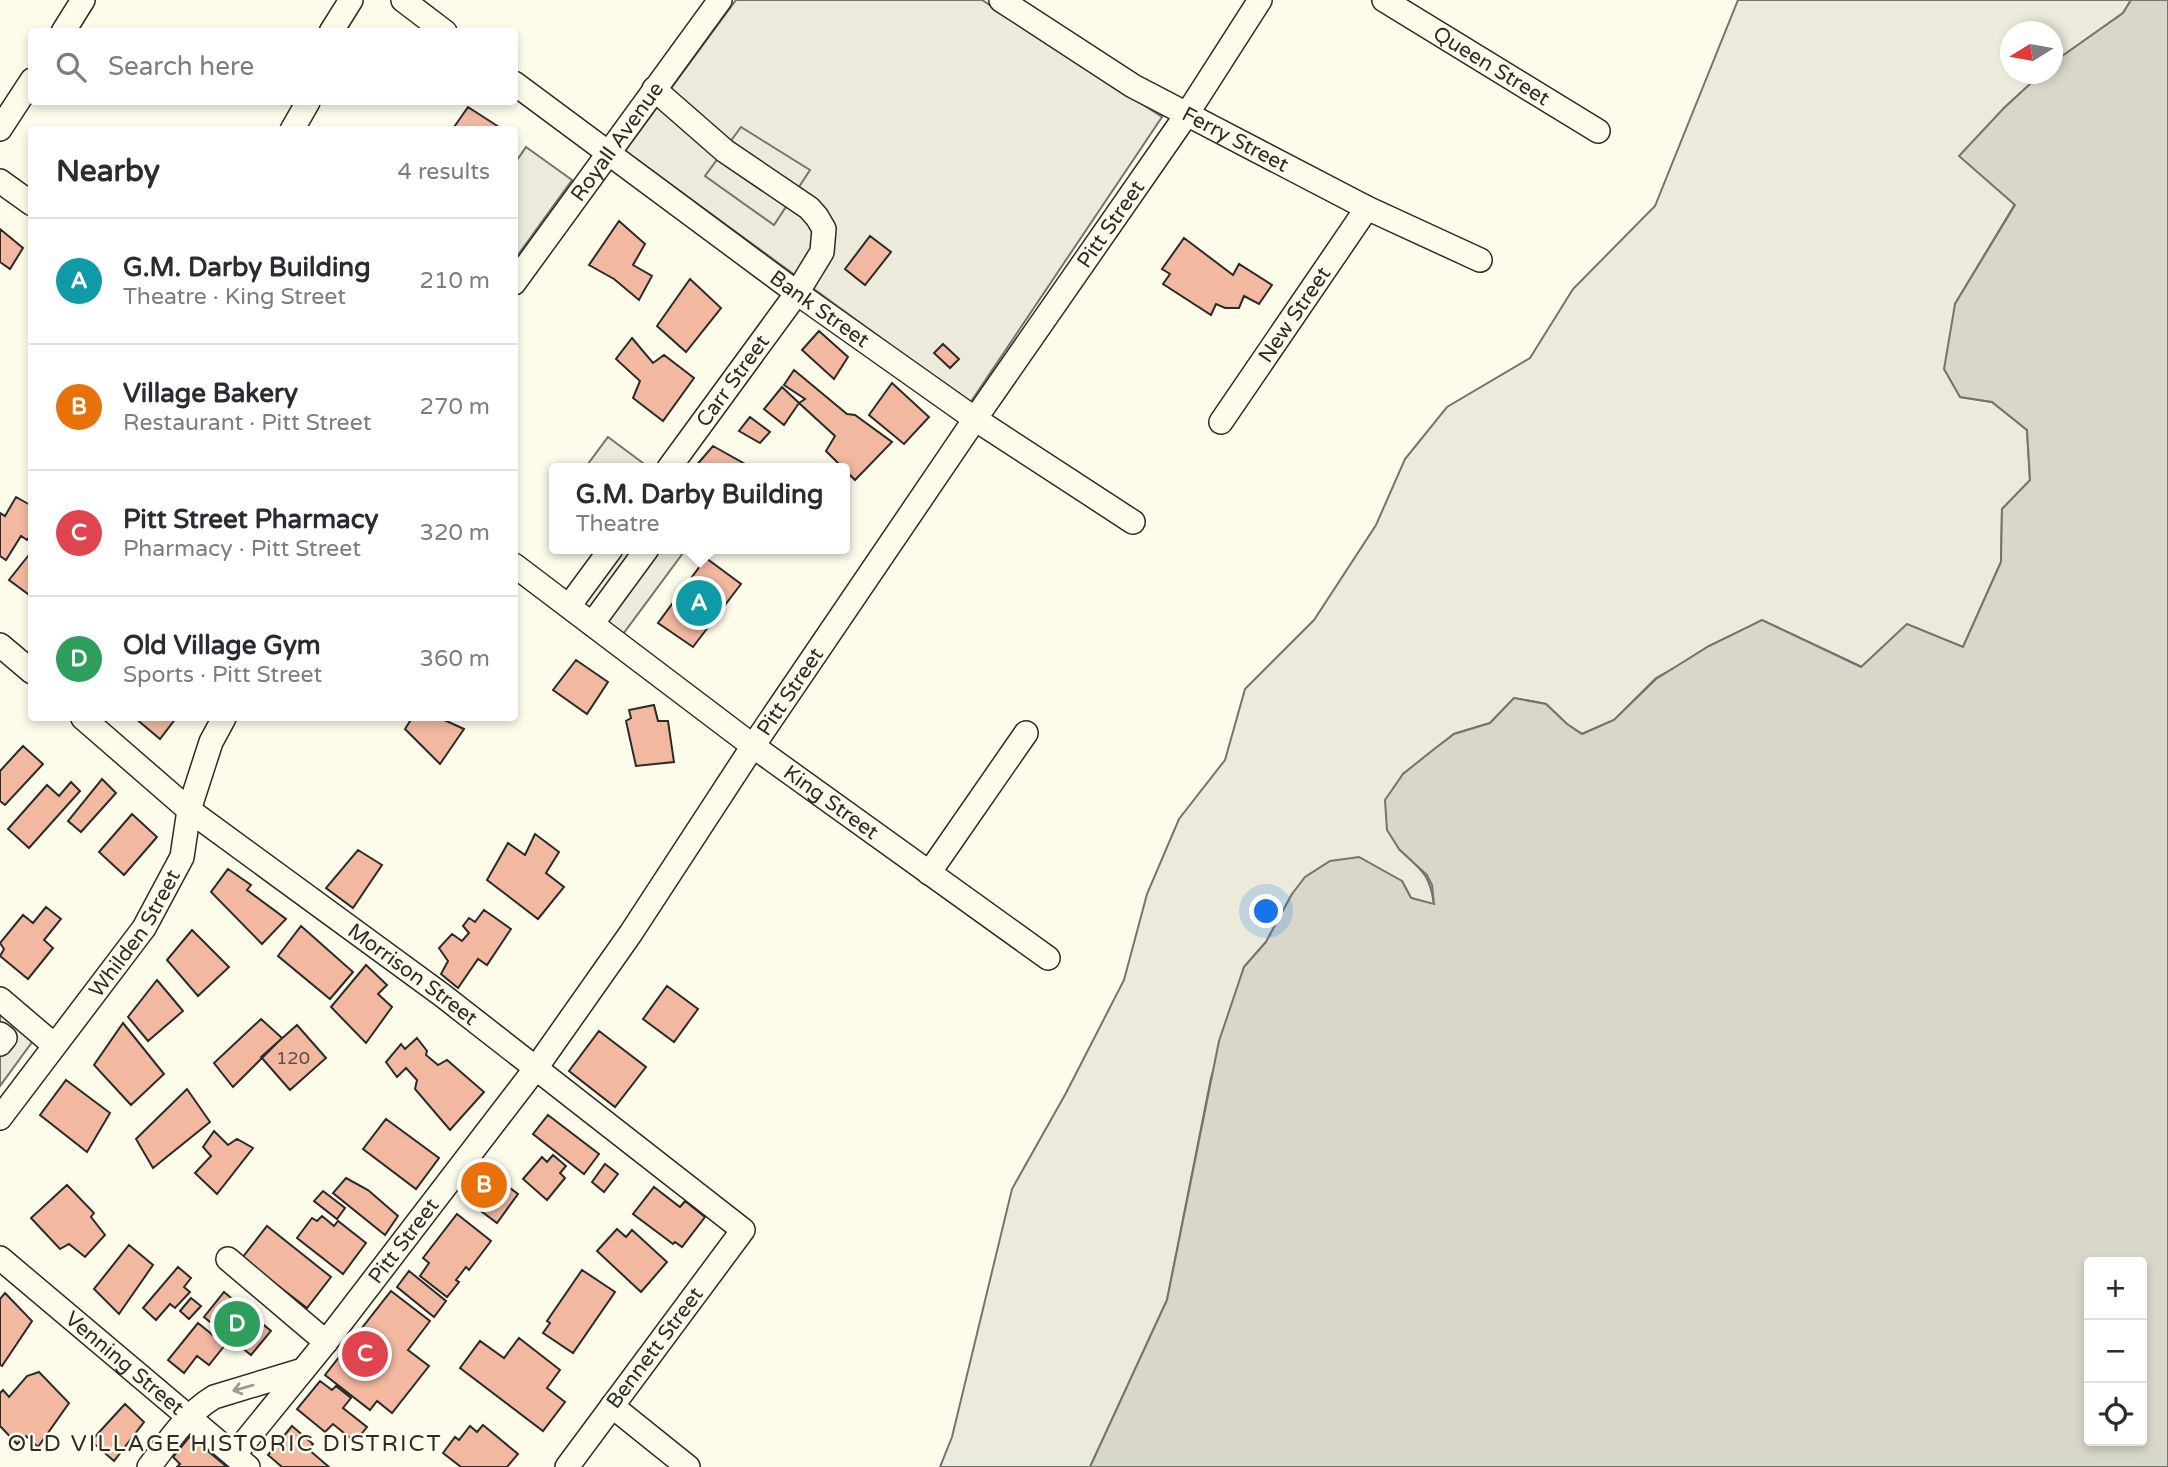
<!DOCTYPE html>
<html lang="en">
<head>
<meta charset="utf-8">
<style>
  :root { --surface:#fff; --page:#f2f2f3; --text:#2b2b33; --muted:#7c7c81; --line:#e1e1e2; --accent:#c62828 }
  body { margin:0; font-family:"Varela Round",sans-serif; background:var(--page); color:var(--text) }
  .controls { position:absolute; right:21px; bottom:21px; display:grid; overflow:hidden; border-radius:7px; box-shadow:0 4px 10px #0003 }
  .controls button { width:63px; height:63px; display:grid; place-items:center; padding:0; border:0; border-bottom:2px solid var(--line); background:var(--surface); color:var(--text); font:35px sans-serif }
  .compass { position:absolute; left:2000px; top:21px; width:63px; height:63px; border-radius:50%; background:var(--surface); box-shadow:0 4px 10px #0003; rotate:259deg }
  .you { position:absolute; left:1267px; top:912px; width:24px; height:24px; margin:-18px; border:5px solid #fff; border-radius:50%; background:#1a73e8; box-shadow:0 0 0 10px #1a73e833 }
  .badge { display:grid; place-items:center; width:46px; height:46px; border-radius:50%; background:var(--accent); color:#fff; font-size:23px; font-weight:700 }
  .pin { position:absolute; translate:-50% -50%; border:4px solid #fff; box-shadow:0 2px 7px #0006 }
  .popup { position:absolute; left:549px; top:463px; width:301px; height:91px; box-sizing:border-box; display:grid; place-content:center; border-radius:7px; background:var(--surface); filter:drop-shadow(0 2px 5px #0005); font-size:23px; white-space:nowrap; color:var(--muted) }
  .popup b { font-size:26px; color:var(--text) }
  .popup::after { content:''; position:absolute; left:50%; top:100%; margin-left:-14px; border:14px solid transparent; border-top-color:var(--surface) }
  .list { margin:0; padding:0; list-style:none }
  h2 { display:flex; justify-content:space-between; align-items:center; height:91px; margin:0; padding:0 28px; font-size:30px }
  h2 small { font-size:23px; font-weight:400; color:var(--muted) }
  .list li { display:grid; grid-template-columns:46px 1fr auto; gap:21px; align-items:center; box-sizing:border-box; height:126px; padding:0 28px; border-top:2px solid var(--line) }
  .list b { display:block; font-size:26px; white-space:nowrap }
  .list p { margin:0; font-size:23px; white-space:nowrap; color:var(--muted) }
  .list em { font-size:23px; font-style:normal; color:var(--muted) }
  .icon { flex:none; width:38px; height:38px; fill:none; stroke:currentColor; stroke-width:2; stroke-linecap:round; stroke-linejoin:round }
  .map { position:relative; flex:none; width:2168px; height:1467px; overflow:hidden }
  .search { position:absolute; background:var(--surface); box-shadow:0 4px 10px #0003; left:28px; top:28px; width:490px; height:77px; display:flex; align-items:center; gap:18px; box-sizing:border-box; padding:0 24px; border-radius:7px; color:var(--muted); font-size:26px }
  .panel { position:absolute; background:var(--surface); box-shadow:0 4px 10px #0003; left:28px; top:126px; width:490px; height:595px; border-radius:7px }
  .map>svg:first-child { display:block }
  .green { fill:#ecebdb; stroke:#74746e; stroke-width:2 }
  .parking { fill:#eceadb; stroke:#74746e; stroke-width:2 }
  .water { fill:#d8d7c9; stroke:#74746e; stroke-width:2; fill-rule:evenodd }
  .building { fill:#f2b8a0; stroke:#2b2b2b; stroke-width:2 }
  .lines { fill:none; stroke-linecap:round; stroke-linejoin:round }
  .minor-casing { stroke:#2b2b2b; stroke-width:26 }
  .minor { stroke:#fdfbea; stroke-width:23 }
  .oneway { stroke:#9e9d94 }
  .labels { text-anchor:middle; dominant-baseline:central; stroke-width:5; stroke-linejoin:round; paint-order:stroke }
  .number-label { font-size:18px; fill:#5d4e48 }
  .street-label { font-size:21px; fill:#2b2b2b; stroke:#fdfbea }
  .neighbourhood-label { font-size:23px; letter-spacing:2px; fill:#2b2b2b; stroke:#fdfbea }
</style>
</head>
<body>
<div class="map">
<svg width="2168" height="1467" viewBox="0 0 2168 1467">
  <rect width="100%" height="100%" fill="#fdfbea"/>
  <path class="green" d="M736 0H982L1162 117 970 403 625 151Z
    M1738 0H2131L2123 13 2053 63 2052 32H2010V74H2041L2003 109 2015 204 1955 304 1960 397 1992 402 2027 430 2030 481 2002 509 2001 562 1963 647 1907 625 1862 667 1762 620 1656 678 1614 720 1582 734 1567 724 1546 704 1514 698 1490 723 1454 734 1403 774 1399 849C1421 870 1430 873 1434 905L1411 898 1402 881 1292 894 1266 942 1244 967 1211 1078 1167 1300 1090 1467H940L952 1437 1012 1189 1066 1093 1124 980 1147 894 1179 819 1225 760 1245 689 1314 620 1376 525 1405 459 1447 407 1530 358 1573 289 1655 206Z
    M608 437 647 466 645 468H585Z"/>
  <path class="parking" d="M741 127 810 170 774 225 705 176Z
    M526 147 572 180 515 259V163Z
    M620 549H686L623 634 581 602Z
    M0 1001 38 1034 0 1086Z"/>
  <path class="water" d="M2131 0H2168V1467H1090L1167 1300 1219 1041 1244 967 1266 942 1292 894 1305 877 1330 861 1359 857 1402 881 1411 898 1434 904 1432 885 1427 875 1399 849 1387 830 1385 800 1403 774 1433 750 1454 734 1490 723 1514 698 1546 704 1567 724 1582 734 1614 720 1656 679 1709 646 1762 620 1861 667 1907 624 1963 647 2001 562 2002 509 2030 480 2027 430 1992 402 1960 397 1944 369 1955 304 2015 205 1959 156 2003 109 2041 74H2052L2053 63 2055 61 2123 13ZM2089 1262H2142V1441H2089Z"/>
  <path class="building" d="M468 107 502 129 503 130H452Z
    M619 221 645 244 633 265 652 276 639 300 614 279 589 265Z
    M0 229 23 248 10 269 0 262Z
    M870 236 891 252 865 285 845 269Z
    M1184 238 1233 275 1239 264 1272 285 1259 304 1244 296 1239 308H1225L1216 304 1211 315 1163 284 1170 274 1162 269Z
    M690 279 721 308 686 352 657 326Z
    M819 331 848 357 834 379 802 350Z
    M632 338 653 363 664 355 694 378 663 421 633 398 640 381 616 359Z
    M943 344 959 359 950 368 934 353Z
    M794 370 847 414 855 415 892 442 855 480 826 451 835 436 799 403 805 399 784 385Z
    M892 383 929 417 904 444 869 415Z
    M782 387 799 403 784 425 764 409Z
    M750 417 770 432 760 443 739 431Z
    M713 446 745 464 741 468H694Z
    M16 497 32 506V533L27 540 21 536 6 560 0 556V513L5 516Z
    M32 551V597L9 580Z
    M706 558 741 584 693 647 658 623Z
    M576 660 608 682 587 714 553 690Z
    M654 705 658 721H668L674 762 636 766 626 721 631 718 629 710Z
    M135 718H176L160 739Z
    M412 718H440L464 729 440 764 405 729Z
    M23 746 43 764 5 805 0 801V771Z
    M102 779 116 793 81 832 68 821Z
    M71 782 80 791 29 848 8 829 47 785 59 796Z
    M132 814 157 837 124 875 99 852Z
    M535 834 559 852 546 873 564 887 538 919 487 880 508 843 525 855Z
    M358 850 382 865 353 908 326 888Z
    M228 869 251 885 247 890 286 919 262 944 211 892Z
    M46 907 61 919 44 940 53 948 28 979 0 956 4 949 0 943 23 915 33 923Z
    M484 910 511 929 487 965 478 959 458 988 441 974 448 961 439 948 452 934 462 941 469 933 463 926 469 918 475 922Z
    M301 926 353 972 330 999 278 956Z
    M192 930 229 967 198 996 167 960Z
    M366 965 387 985 378 994 392 1007 366 1043 331 1007Z
    M157 980 183 1011 148 1041 128 1017Z
    M667 986 698 1009 674 1042 643 1019Z
    M261 1019 282 1038 233 1087 214 1063Z
    M123 1023 164 1074 131 1105 94 1065Z
    M297 1025 326 1058 290 1090 261 1057Z
    M599 1031 646 1067 615 1107 569 1071Z
    M417 1038 427 1051 426 1055 438 1065 447 1060 484 1092 450 1130 415 1089 417 1080 406 1068 397 1077 386 1062 401 1044 405 1049Z
    M66 1080 110 1113 87 1152 40 1115Z
    M187 1089 210 1122 153 1168 136 1139Z
    M548 1115 599 1154 584 1174 533 1134Z
    M386 1119 439 1158 416 1189 363 1149Z
    M214 1131 228 1145 237 1139 253 1148 217 1194 195 1173 211 1156 203 1147Z
    M553 1155 566 1166 560 1173 565 1178 547 1200 523 1179 542 1157 547 1162Z
    M605 1164 618 1174 604 1192 592 1182Z
    M486 1170 518 1194 497 1223 465 1199Z
    M346 1178 368 1190 398 1216 385 1235 333 1193Z
    M67 1185 94 1213 91 1217 105 1235 85 1257 69 1244 60 1249 31 1218Z
    M654 1187 680 1207 685 1201 705 1217 682 1247 675 1242 673 1244 633 1214Z
    M323 1191 345 1208 337 1219 314 1201Z
    M457 1214 491 1241 469 1270 466 1267 456 1280 459 1282 447 1297 420 1276 429 1263 423 1258Z
    M322 1216 334 1226 338 1221 366 1243 343 1274 297 1238 312 1218 317 1221Z
    M267 1226 331 1277 307 1308 242 1258Z
    M617 1229 626 1237 632 1230 667 1262 641 1292 597 1251Z
    M129 1245 153 1265 119 1314 94 1289Z
    M178 1267 191 1278 184 1287 190 1292 175 1308 170 1304 156 1320 143 1308Z
    M582 1270 615 1292 573 1353 543 1333 550 1323 547 1321Z
    M409 1271 446 1301 434 1317 397 1287Z
    M391 1291 430 1321 408 1350 429 1366 392 1413 377 1401 370 1410 325 1375Z
    M224 1292 271 1331 251 1355 204 1317Z
    M5 1293 32 1321 2 1366 0 1365V1299Z
    M191 1298 201 1306 189 1319 180 1311Z
    M198 1323 225 1345 209 1365 197 1356 184 1373 168 1360Z
    M519 1338 560 1370 547 1388 565 1402 543 1431 460 1368 480 1341 504 1358Z
    M39 1372 69 1403 38 1447 26 1436 17 1444 0 1426V1393L3 1390 9 1397 27 1376Z
    M320 1381 332 1390 336 1386 351 1398 343 1408 367 1427 355 1442 333 1424 325 1432 297 1409Z
    M125 1404 144 1422 114 1461 91 1441Z
    M483 1425 518 1454 507 1467H461L443 1453 455 1437 459 1440 470 1426 477 1432Z
    M292 1426 313 1444 308 1449 329 1467H282L268 1455Z
    M190 1436 227 1467H177L180 1464 173 1457Z"/>
  <g class="lines">
    <defs>
      <g id="minor">
        <path d="M403 0 445 32"/>
        <path id="s1" d="M1001 0 1133 86 1367 208 1480 260"/>
        <path id="s2" d="M1384 0 1598 131"/>
        <path d="M63 32 83 0"/>
        <path d="M331 32 351 0"/>
        <path id="s3" d="M514 83 797 293 975 419 1133 522"/>
        <path d="M654 89 725 151 809 208 817 217 824 229 822 252 797 293 669 468"/>
        <path d="M0 129 32 80"/>
        <path d="M292 130 308 102"/>
        <path d="M0 181 32 204"/>
        <path id="s4" d="M514 283 720 0"/>
        <path id="s5" d="M1221 422 1367 208"/>
        <path id="s6" d="M514 565 753 746 1048 958"/>
        <path d="M569 606 611 549"/>
        <path d="M592 624 647 549"/>
        <path d="M0 645 32 672"/>
        <path id="s7" d="M83 718 189 810 442 995 743 1230 567 1467"/>
        <path d="M929 873 1026 733"/>
        <path d="M0 999 54 1045"/>
        <path d="M0 1034 5 1038 0 1044"/>
        <path id="s8" d="M0 1118 144 928 182 857 189 810 211 742 224 718"/>
        <path id="s9" d="M0 1258 248 1467"/>
        <path d="M228 1259 326 1342"/>
        <path d="M612 1406 688 1467"/>
        <path id="s10" d="M234 1455 326 1342 536 1068 631 933 753 746 975 419 1187 114 1260 0"/>
        <path d="M149 1467C168 1442 186 1414 214 1397L303 1370"/>
      </g>
    </defs>
    <use href="#minor" class="minor-casing"/>
    <use href="#minor" class="minor"/>
  </g>
  <defs><path id="oneway-shaft" d="M-6 0H5M1.5-3L5.5 0L1.5 3" fill="none" stroke-width="1.6" stroke-linecap="round" stroke-linejoin="round" transform="scale(1.75)"/></defs>
  <use class="oneway" href="#oneway-shaft" transform="translate(243 1388) rotate(164)"/>
  <g class="labels">
    <g class="number-label">
      <text x="293" y="1058">120</text>
    </g>
    <g class="street-label">
      <text stroke="none"><textPath href="#s2" startOffset="126">Queen Street</textPath></text>
      <text stroke="none"><textPath href="#s1" startOffset="273">Ferry Street</textPath></text>
      <text stroke="none"><textPath href="#s4" startOffset="175">Royall Avenue</textPath></text>
      <text stroke="none"><textPath href="#s10" startOffset="1512">Pitt Street</textPath></text>
      <text stroke="none"><textPath href="#s3" startOffset="380">Bank Street</textPath></text>
      <text stroke="none"><textPath href="#s5" startOffset="130">New Street</textPath></text>
      <text transform="translate(733 381) rotate(-54)">Carr Street</text>
      <text stroke="none"><textPath href="#s10" startOffset="945">Pitt Street</textPath></text>
      <text stroke="none"><textPath href="#s6" startOffset="396">King Street</textPath></text>
      <text stroke="none"><textPath href="#s8" startOffset="229">Whilden Street</textPath></text>
      <text stroke="none"><textPath href="#s7" startOffset="418">Morrison Street</textPath></text>
      <text stroke="none"><textPath href="#s10" startOffset="273">Pitt Street</textPath></text>
      <text transform="translate(655 1348) rotate(-53)">Bennett Street</text>
      <text stroke="none"><textPath href="#s9" startOffset="163">Venning Street</textPath></text>
    </g>
    <g class="neighbourhood-label">
      <text x="225" y="1444">OLD VILLAGE HISTORIC DISTRICT</text>
    </g>
  </g>
</svg>
<div class="controls">
<button>+</button>
<button>−</button>
<button><svg class="icon" aria-label="locate" viewBox="0 0 24 24"><circle cx="12" cy="12" r="6"/><path d="M12 2v4M12 18v4M2 12h4M18 12h4"/></svg></button>
</div>
<svg class="compass" viewBox="-18 -18 36 36"><path d="M0-13l5 13h-10z" fill="#e53935"/><path d="M0 13l5-13h-10z" fill="#7c7c81"/></svg>
<div class="you"></div>
<div class="pin badge" style="left:699px;top:603px;background:#0f9aa8">A</div>
<div class="popup"><b>G.M. Darby Building</b>Theatre</div>
<div class="pin badge" style="left:484px;top:1185px;background:#e8710a">B</div>
<div class="pin badge" style="left:365px;top:1354px;background:#e0444e">C</div>
<div class="pin badge" style="left:237px;top:1324px;background:#2e9e5b">D</div>
<div class="search"><svg class="icon" aria-label="search" viewBox="0 0 24 24"><circle cx="10" cy="10" r="6"/><path d="M15 15l6 6"/></svg>Search here</div>
<section class="panel">
<h2>Nearby<small>4 results</small></h2>
<ul class="list">
<li><span class="badge" style="background:#0f9aa8">A</span><div><b>G.M. Darby Building</b><p>Theatre · King Street</p></div><em>210 m</em></li>
<li><span class="badge" style="background:#e8710a">B</span><div><b>Village Bakery</b><p>Restaurant · Pitt Street</p></div><em>270 m</em></li>
<li><span class="badge" style="background:#e0444e">C</span><div><b>Pitt Street Pharmacy</b><p>Pharmacy · Pitt Street</p></div><em>320 m</em></li>
<li><span class="badge" style="background:#2e9e5b">D</span><div><b>Old Village Gym</b><p>Sports · Pitt Street</p></div><em>360 m</em></li>
</ul>
</section>
</div>
</body>
</html>
